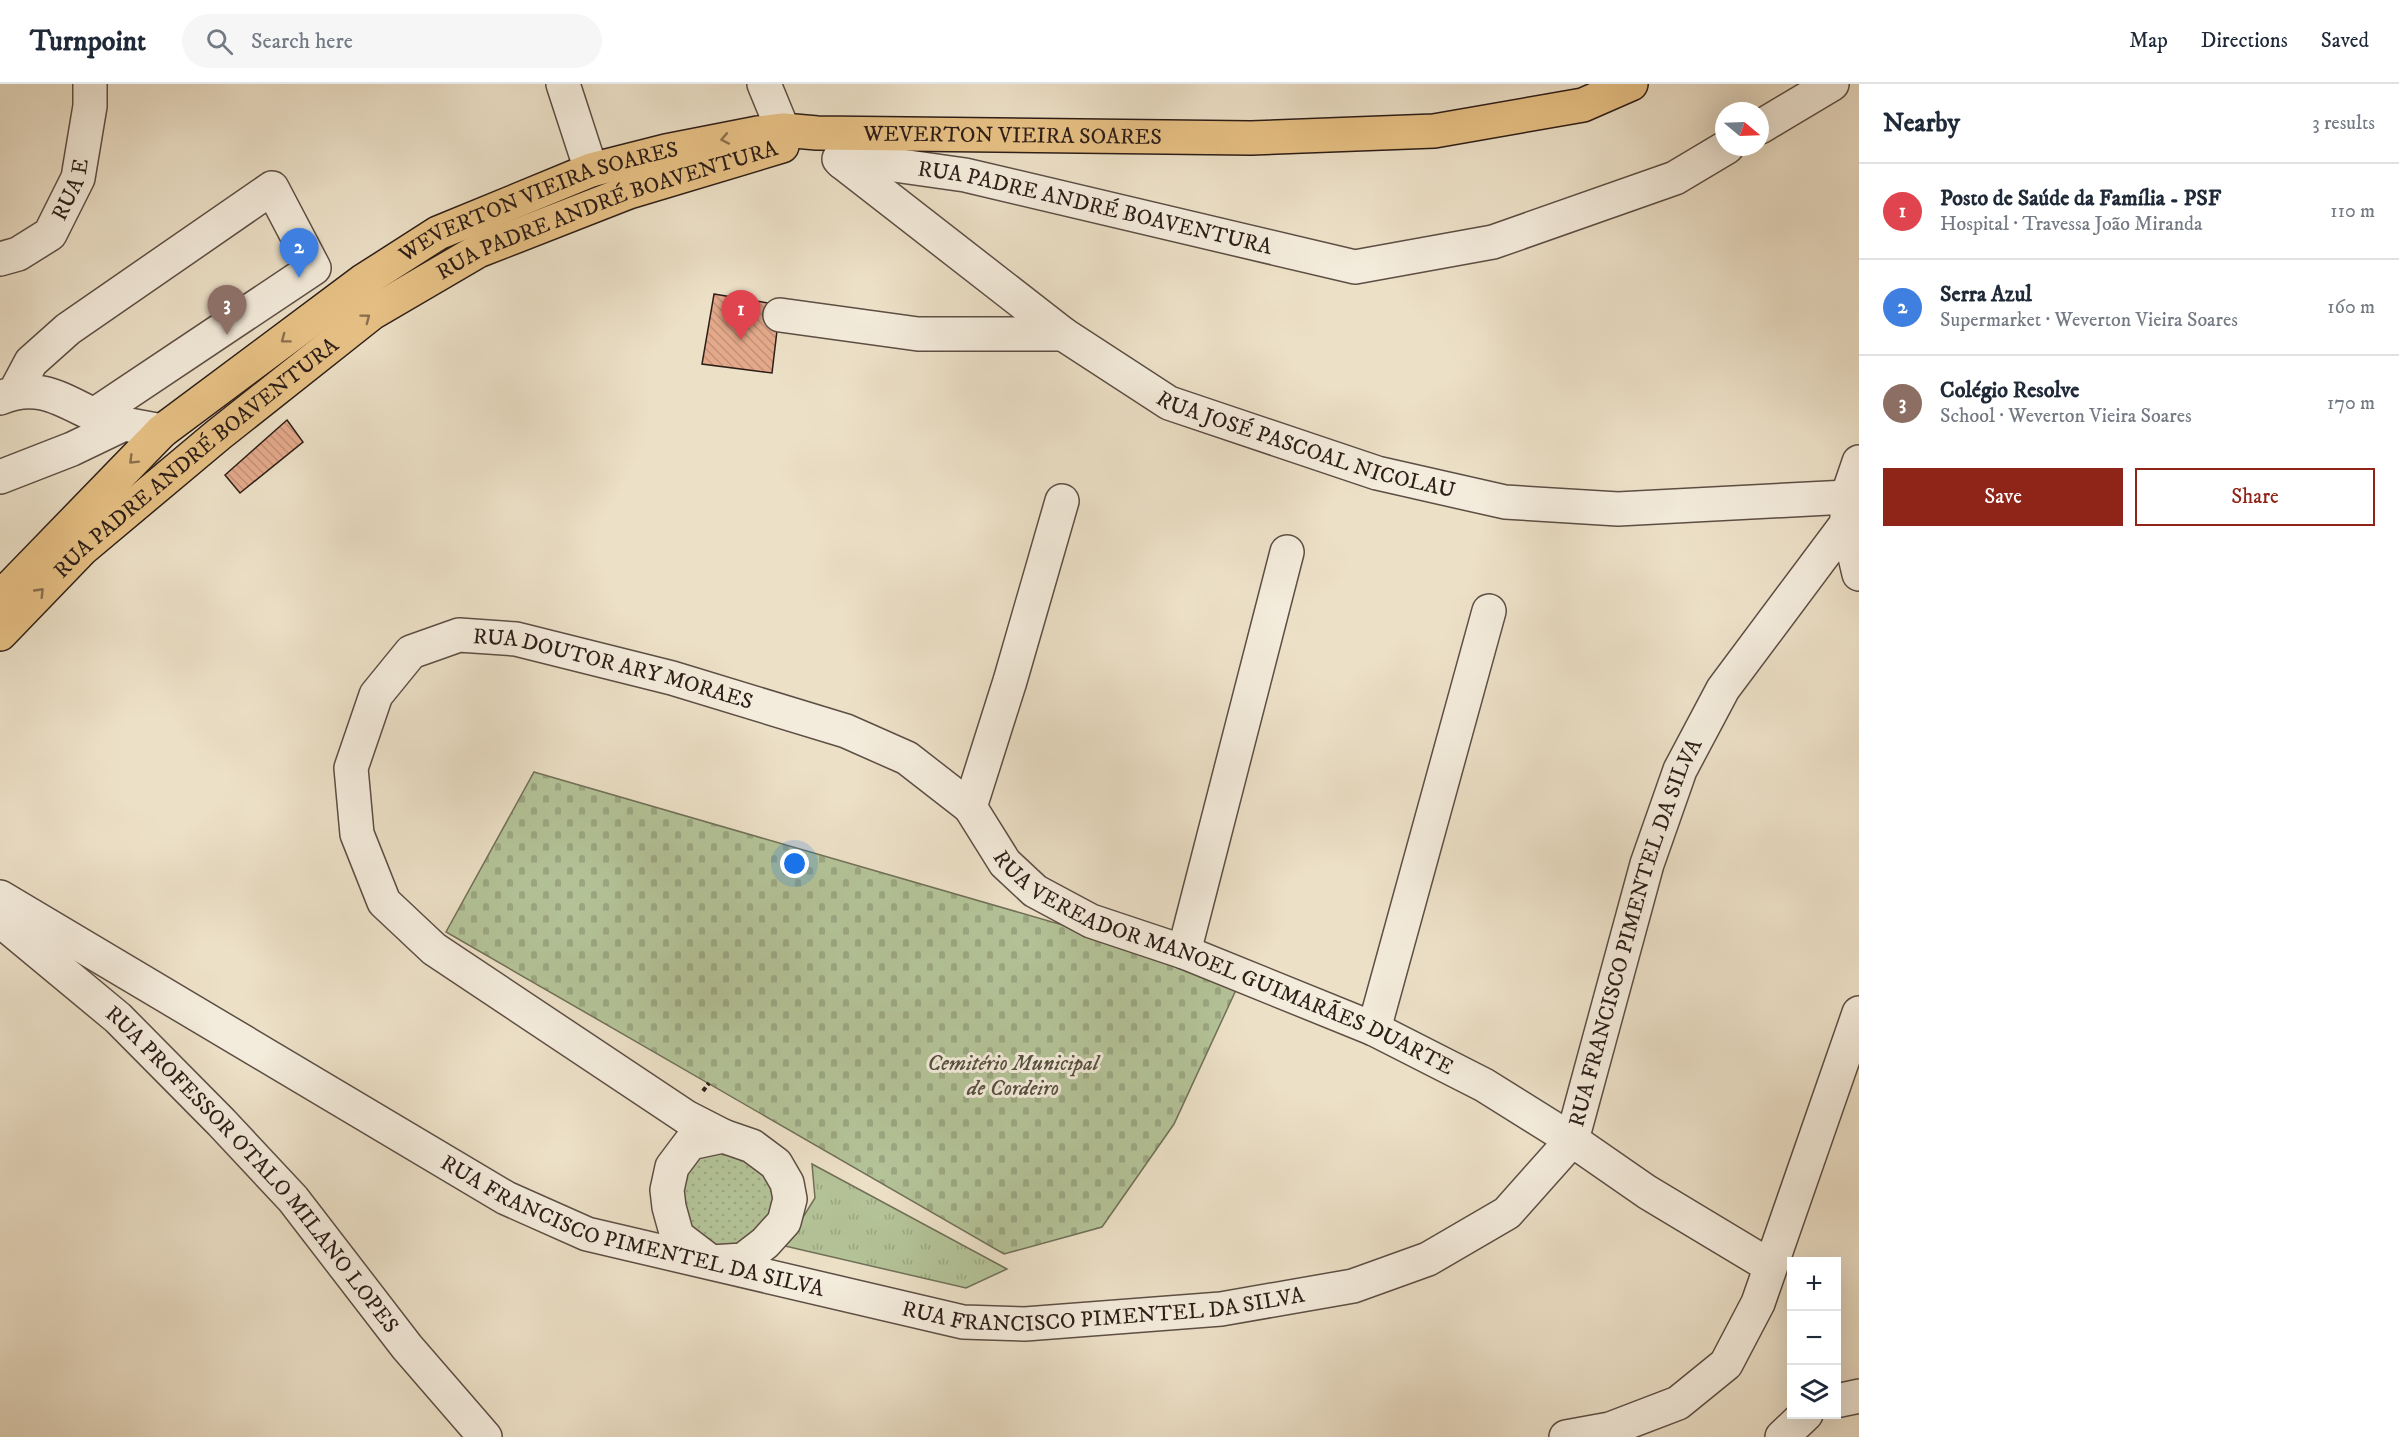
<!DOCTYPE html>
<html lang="en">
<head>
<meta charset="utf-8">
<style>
  :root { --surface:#fff; --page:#f6f6f7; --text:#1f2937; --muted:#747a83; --line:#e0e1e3; --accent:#8f2418 }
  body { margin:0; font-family:"IM FELL DW Pica",serif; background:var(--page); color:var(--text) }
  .controls { position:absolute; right:18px; bottom:18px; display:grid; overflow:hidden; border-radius:0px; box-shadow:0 6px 24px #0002 }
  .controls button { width:54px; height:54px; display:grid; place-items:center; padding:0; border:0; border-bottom:2px solid var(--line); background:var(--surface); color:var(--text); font:30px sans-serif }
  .compass { position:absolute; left:1715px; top:18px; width:54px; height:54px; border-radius:50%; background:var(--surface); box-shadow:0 6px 24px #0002; rotate:109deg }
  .you { position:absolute; left:795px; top:780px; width:21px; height:21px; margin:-15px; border:4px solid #fff; border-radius:50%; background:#1a73e8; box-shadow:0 0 0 9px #1a73e833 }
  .badge { display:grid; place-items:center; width:39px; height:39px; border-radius:50%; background:var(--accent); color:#fff; font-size:20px; font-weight:700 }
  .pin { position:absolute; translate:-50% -50px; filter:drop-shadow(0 2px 3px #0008) }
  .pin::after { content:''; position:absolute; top:32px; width:21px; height:18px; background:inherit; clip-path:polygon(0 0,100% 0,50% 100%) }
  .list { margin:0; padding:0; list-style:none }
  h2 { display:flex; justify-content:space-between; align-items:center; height:78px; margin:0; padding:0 24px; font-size:26px }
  h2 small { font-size:20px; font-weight:400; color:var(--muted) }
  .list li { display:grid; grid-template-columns:39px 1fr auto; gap:18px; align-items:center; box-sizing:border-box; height:96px; padding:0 24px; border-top:2px solid var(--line) }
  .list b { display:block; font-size:22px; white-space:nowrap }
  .list p { margin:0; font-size:20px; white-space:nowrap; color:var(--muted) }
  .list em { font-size:20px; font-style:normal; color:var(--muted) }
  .actions { display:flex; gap:12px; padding:18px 24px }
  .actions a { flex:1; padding:14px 0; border:2px solid var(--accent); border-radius:0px; text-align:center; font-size:21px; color:var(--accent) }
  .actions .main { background:var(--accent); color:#fff }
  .icon { flex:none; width:33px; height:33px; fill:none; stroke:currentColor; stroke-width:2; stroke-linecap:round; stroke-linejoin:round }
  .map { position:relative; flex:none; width:1859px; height:1353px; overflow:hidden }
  header { display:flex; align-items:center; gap:36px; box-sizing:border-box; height:84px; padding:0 30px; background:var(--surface); border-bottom:2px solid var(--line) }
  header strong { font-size:28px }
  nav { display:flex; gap:33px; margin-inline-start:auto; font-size:21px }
  .search { width:420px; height:54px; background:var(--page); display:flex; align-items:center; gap:15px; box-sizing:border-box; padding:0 21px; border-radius:33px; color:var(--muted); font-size:22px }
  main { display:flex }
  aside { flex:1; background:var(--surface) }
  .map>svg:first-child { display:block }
  .grass { fill:url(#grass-tufts); stroke:#707058; stroke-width:1.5 }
  .cemetery { fill:url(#cemetery-stones); stroke:#707058; stroke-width:1.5 }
  .garden { fill:url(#garden-dots); stroke:#707058; stroke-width:1.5 }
  .building { fill:url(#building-back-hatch); stroke:#2d1e18; stroke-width:1.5 }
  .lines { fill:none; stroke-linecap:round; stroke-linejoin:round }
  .minor-casing { stroke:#5d4e44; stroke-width:36 }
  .major-casing { stroke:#2d1e18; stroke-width:36 }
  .path { stroke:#2d1e18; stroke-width:4; stroke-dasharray:4.5 3; stroke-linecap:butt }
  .minor { stroke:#f3ebdb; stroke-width:33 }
  .major { stroke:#e6c084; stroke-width:33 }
  .oneway { stroke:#8a6f4e }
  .labels { text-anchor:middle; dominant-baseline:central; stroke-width:6; stroke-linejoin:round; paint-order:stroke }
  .street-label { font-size:22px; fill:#2d1e18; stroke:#f3ebdb }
  .park-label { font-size:22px; font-style:italic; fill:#56503e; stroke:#f3ebdb }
</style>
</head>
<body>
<header>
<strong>Turnpoint</strong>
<div class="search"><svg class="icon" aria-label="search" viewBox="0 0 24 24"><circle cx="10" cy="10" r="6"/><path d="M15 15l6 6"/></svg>Search here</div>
<nav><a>Map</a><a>Directions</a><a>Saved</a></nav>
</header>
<main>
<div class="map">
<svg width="1859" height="1353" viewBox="0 0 1859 1353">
  <defs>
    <pattern id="grass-tufts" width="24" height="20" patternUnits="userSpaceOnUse" patternTransform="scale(1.5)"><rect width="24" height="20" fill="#b4c398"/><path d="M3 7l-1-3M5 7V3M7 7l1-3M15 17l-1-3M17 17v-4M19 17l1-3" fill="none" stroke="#9ba782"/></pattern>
    <pattern id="cemetery-stones" width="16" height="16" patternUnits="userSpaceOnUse" patternTransform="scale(1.5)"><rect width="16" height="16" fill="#b4c398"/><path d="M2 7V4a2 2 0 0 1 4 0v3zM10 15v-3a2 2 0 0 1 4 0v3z" fill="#9ba782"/></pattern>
    <pattern id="garden-dots" width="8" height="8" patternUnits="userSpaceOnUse" patternTransform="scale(1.5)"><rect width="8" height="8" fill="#b4c398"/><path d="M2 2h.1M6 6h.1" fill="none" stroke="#9ba782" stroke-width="1.8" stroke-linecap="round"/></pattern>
    <pattern id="building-back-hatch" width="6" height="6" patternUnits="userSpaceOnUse" patternTransform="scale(1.5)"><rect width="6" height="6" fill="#e3a98a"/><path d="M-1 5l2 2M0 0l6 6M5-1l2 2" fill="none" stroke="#c39176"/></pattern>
  </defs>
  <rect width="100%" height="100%" fill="#ece0c7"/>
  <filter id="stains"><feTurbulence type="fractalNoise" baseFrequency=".00333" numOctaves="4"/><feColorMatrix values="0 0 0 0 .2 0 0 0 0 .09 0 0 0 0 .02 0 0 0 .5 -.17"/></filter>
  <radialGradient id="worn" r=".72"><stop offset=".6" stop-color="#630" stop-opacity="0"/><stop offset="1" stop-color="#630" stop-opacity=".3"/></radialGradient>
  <path class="grass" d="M812 1080 1007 1185 966 1204 785 1162 815 1114Z"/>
  <path class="cemetery" d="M534 688 1242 893 1174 1040 1102 1143 1004 1170 446 848Z"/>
  <path class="garden" d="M722 1063 763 1081 780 1115 758 1155 711 1167 687 1150 679 1093 692 1074Z"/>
  <path class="building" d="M714 210 780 221 772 289 702 280Z
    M287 336 303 358 240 409 225 391Z"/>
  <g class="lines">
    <defs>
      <g id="minor">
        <path d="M563 0 591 86"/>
        <path d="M764 0 783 46"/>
        <path d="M1760 43 1832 0"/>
        <path id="s1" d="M839 75 842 78 880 79 965 91 1355 183 1493 158 1675 94 1727 63"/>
        <path id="s2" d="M842 78 1063 250 1169 319 1377 389 1505 418 1618 425 1847 413"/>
        <path id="s3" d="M0 175 18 170 50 150 78 94 90 22V0"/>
        <path d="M780 231 918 250H1063"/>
        <path d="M0 314C37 298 61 315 94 331L314 184 272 104 68 245 31 278 15 308"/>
        <path d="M1859 378 1847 413V439L1859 490"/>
        <path d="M0 393 72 365 124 340 162 347"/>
        <path id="s4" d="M1062 417 1010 597 970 723 1005 779 1035 807 1091 837 1184 868 1374 945 1484 1001 1572 1056 1647 1108 1770 1182"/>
        <path id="s5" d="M0 813 506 1114 587 1150 963 1238 1025 1240 1221 1225 1353 1202 1428 1175 1507 1129 1572 1056 1647 780 1680 686 1723 605 1847 439"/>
        <path id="s6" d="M0 836 118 934 221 1038 293 1115 407 1263 485 1353"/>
        <path d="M1184 868 1287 468"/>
        <path d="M1374 945 1489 527"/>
        <path id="s7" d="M723 1052 686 1033 434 865 384 818 357 750 351 684 376 611 411 568 459 551 516 555 672 594 846 647 907 674 970 723"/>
        <path d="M723 1052 752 1062 776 1080 787 1099 790 1115 784 1138 765 1159 743 1176 711 1178 677 1152 669 1123 667 1106 672 1083 690 1059Z"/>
        <path d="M1836 1317 1859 1312"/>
        <path d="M1566 1353 1610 1345 1678 1319 1726 1280 1758 1219 1859 929"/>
        <path d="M1782 1353 1806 1330"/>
      </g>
      <g id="major">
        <path id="s8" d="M0 514 162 347 363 197 438 149 591 86 666 67 758 49 783 46 817 49 1251 54 1434 47 1583 21 1631 0"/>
        <path id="s9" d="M0 550 82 465 218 351 372 229 478 167 629 108 782 62"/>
      </g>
    </defs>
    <use href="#minor" class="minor-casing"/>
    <use href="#major" class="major-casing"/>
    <path class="path" d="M703 1007 709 999"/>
    <use href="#minor" class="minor"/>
    <use href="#major" class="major"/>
  </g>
  <defs><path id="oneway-chevron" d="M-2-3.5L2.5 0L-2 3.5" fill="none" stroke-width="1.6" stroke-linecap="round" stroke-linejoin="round" transform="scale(1.5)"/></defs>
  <g class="oneway">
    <use href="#oneway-chevron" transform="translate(725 55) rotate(169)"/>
    <use href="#oneway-chevron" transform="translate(366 234) rotate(-37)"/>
    <use href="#oneway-chevron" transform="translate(285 255) rotate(143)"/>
    <use href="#oneway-chevron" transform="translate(133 376) rotate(135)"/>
    <use href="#oneway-chevron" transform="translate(40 508) rotate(-46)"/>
  </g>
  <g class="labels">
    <g class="street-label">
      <text stroke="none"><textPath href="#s8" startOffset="1164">WEVERTON VIEIRA SOARES</textPath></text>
      <text stroke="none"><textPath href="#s3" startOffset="106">RUA E</textPath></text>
      <text stroke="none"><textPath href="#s8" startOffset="678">WEVERTON VIEIRA SOARES</textPath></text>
      <text stroke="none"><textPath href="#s1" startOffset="262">RUA PADRE ANDRÉ BOAVENTURA</textPath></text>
      <text stroke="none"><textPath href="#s9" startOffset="750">RUA PADRE ANDRÉ BOAVENTURA</textPath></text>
      <text stroke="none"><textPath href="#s2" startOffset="550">RUA JOSÉ PASCOAL NICOLAU</textPath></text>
      <text stroke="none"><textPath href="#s9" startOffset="264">RUA PADRE ANDRÉ BOAVENTURA</textPath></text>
      <text stroke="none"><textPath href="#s7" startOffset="894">RUA DOUTOR ARY MORAES</textPath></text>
      <text stroke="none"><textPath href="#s5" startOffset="1942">RUA FRANCISCO PIMENTEL DA SILVA</textPath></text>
      <text stroke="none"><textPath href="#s4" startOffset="627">RUA VEREADOR MANOEL GUIMARÃES DUARTE</textPath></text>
      <text stroke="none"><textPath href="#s6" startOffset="356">RUA PROFESSOR OTALO MILANO LOPES</textPath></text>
      <text stroke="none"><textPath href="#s5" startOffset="718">RUA FRANCISCO PIMENTEL DA SILVA</textPath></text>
      <text stroke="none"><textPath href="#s5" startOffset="1204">RUA FRANCISCO PIMENTEL DA SILVA</textPath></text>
    </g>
    <g class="park-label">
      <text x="1013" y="979">Cemitério Municipal<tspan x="1013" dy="25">de Cordeiro</tspan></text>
    </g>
  </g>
  <rect width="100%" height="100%" filter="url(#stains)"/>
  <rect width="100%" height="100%" fill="url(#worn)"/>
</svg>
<div class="controls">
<button>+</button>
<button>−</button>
<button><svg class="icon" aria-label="layers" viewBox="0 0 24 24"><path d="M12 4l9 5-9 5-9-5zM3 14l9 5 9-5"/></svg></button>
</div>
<svg class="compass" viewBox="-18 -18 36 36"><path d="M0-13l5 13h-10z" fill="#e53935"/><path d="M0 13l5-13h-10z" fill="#747a83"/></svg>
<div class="you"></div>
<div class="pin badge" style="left:741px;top:256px;background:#e0444e">1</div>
<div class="pin badge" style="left:299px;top:194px;background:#3f7fe0">2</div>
<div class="pin badge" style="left:227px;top:251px;background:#8d6e63">3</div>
</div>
<aside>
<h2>Nearby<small>3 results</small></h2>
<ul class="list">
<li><span class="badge" style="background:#e0444e">1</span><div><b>Posto de Saúde da Família - PSF</b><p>Hospital · Travessa João Miranda</p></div><em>110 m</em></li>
<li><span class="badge" style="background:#3f7fe0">2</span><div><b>Serra Azul</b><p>Supermarket · Weverton Vieira Soares</p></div><em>160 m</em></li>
<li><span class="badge" style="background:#8d6e63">3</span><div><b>Colégio Resolve</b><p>School · Weverton Vieira Soares</p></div><em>170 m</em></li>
</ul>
<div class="actions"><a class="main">Save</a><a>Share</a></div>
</aside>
</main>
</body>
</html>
